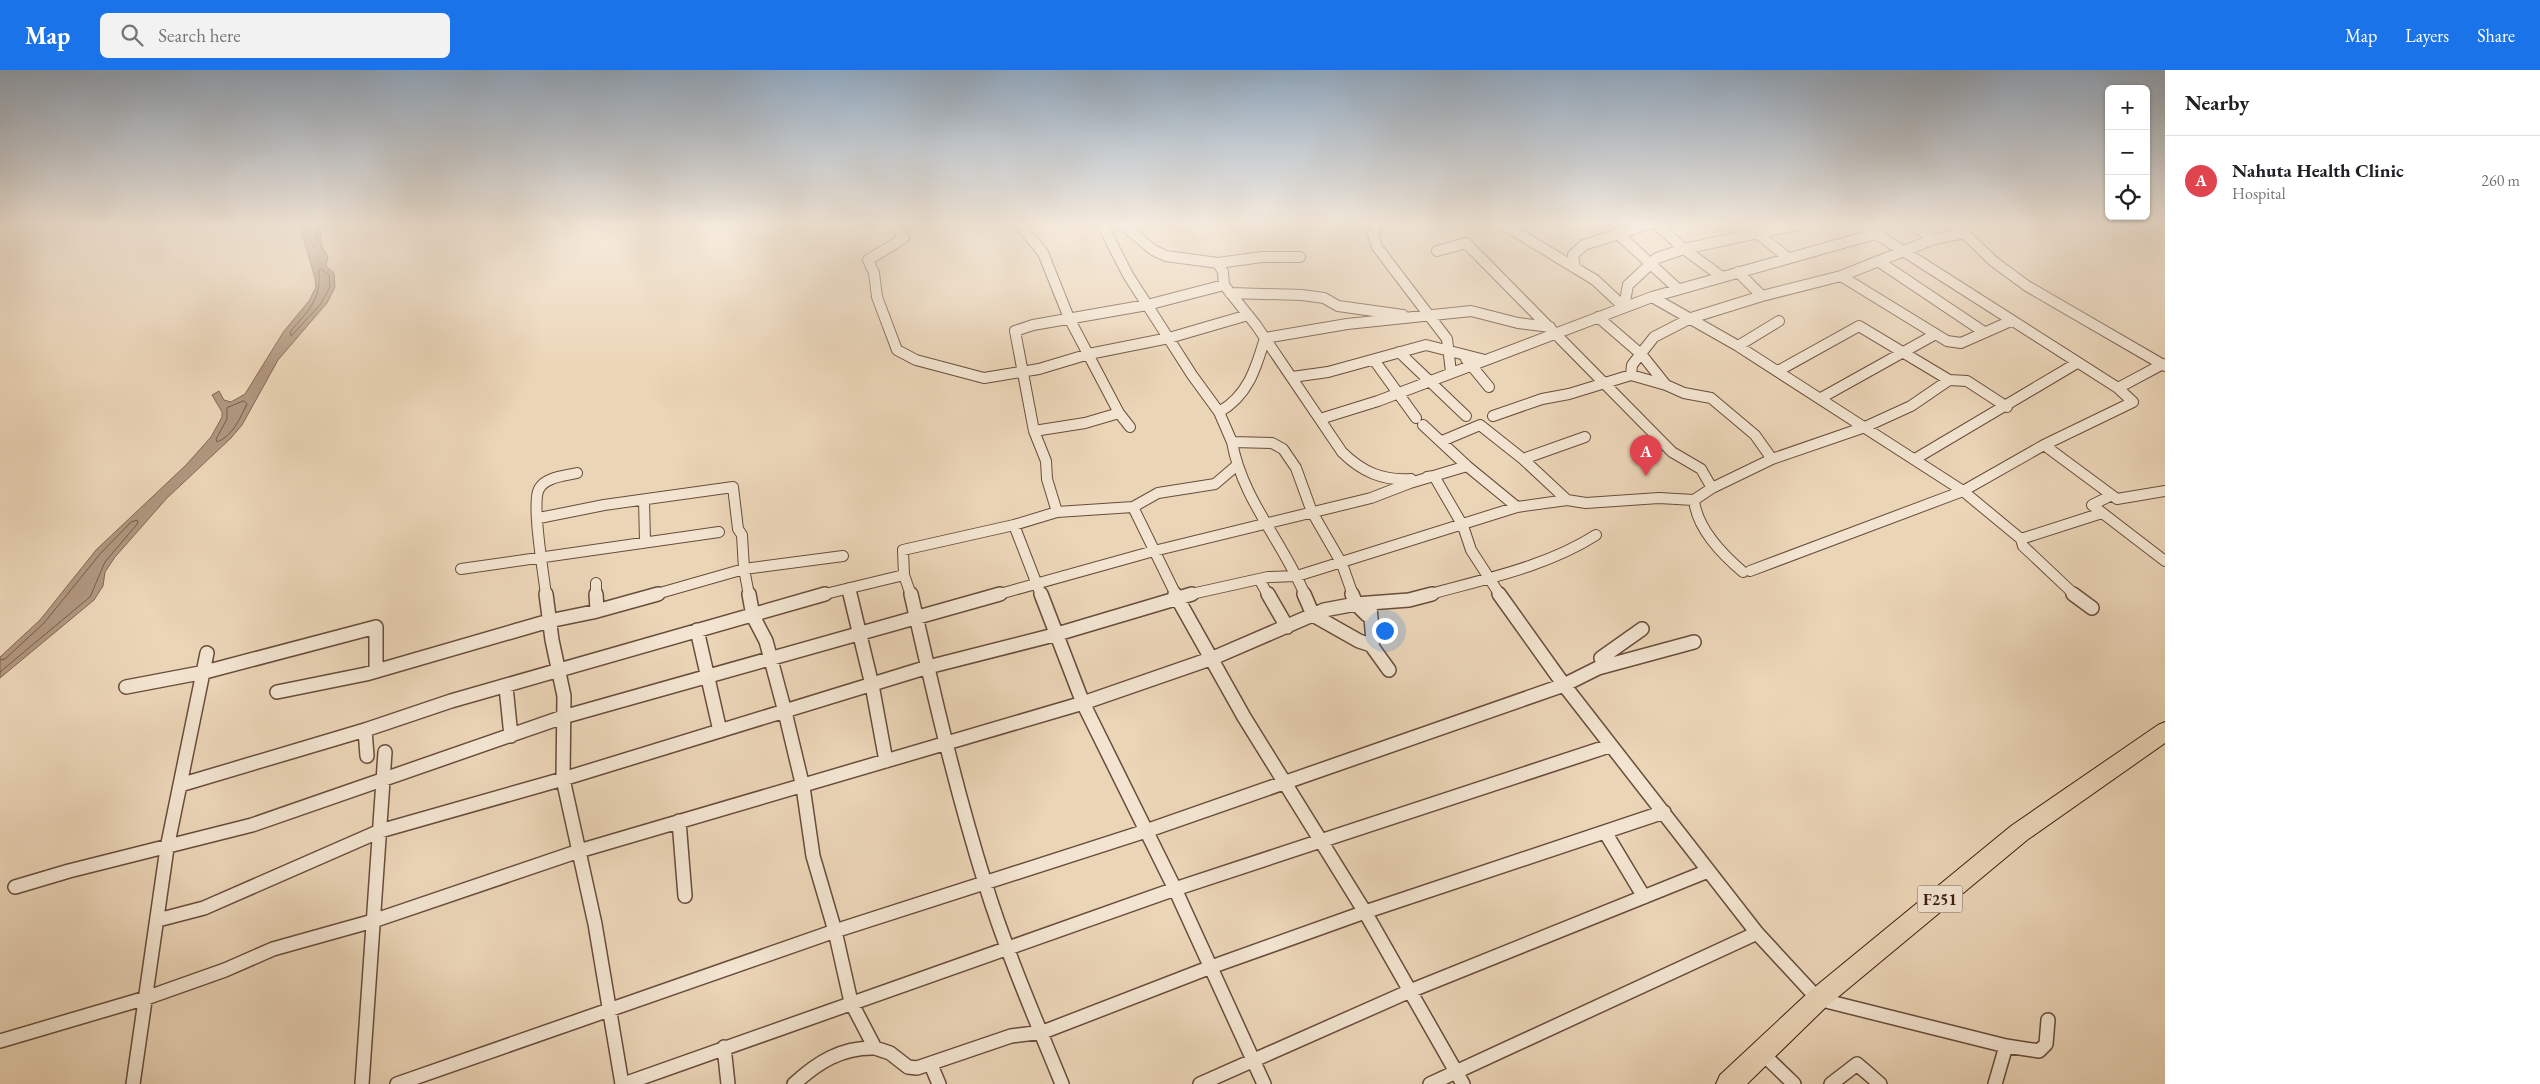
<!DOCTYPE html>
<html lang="en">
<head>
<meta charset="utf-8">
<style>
  :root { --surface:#fff; --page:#f2f2f2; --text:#202124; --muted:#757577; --line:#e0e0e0; --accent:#1a73e8 }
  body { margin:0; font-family:"EB Garamond",serif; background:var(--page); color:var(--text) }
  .controls { position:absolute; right:15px; top:15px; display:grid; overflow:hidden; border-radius:8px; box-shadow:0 1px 4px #0004 }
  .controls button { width:45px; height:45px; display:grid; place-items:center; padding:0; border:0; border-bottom:1px solid var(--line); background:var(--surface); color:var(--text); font:25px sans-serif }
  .you { position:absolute; left:1384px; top:560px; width:18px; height:18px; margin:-12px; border:4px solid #fff; border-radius:50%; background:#1a73e8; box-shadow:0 0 0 8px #1a73e833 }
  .badge { display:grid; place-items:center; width:32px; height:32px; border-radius:50%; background:var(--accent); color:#fff; font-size:16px; font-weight:700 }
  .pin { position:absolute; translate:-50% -41px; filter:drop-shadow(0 1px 2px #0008) }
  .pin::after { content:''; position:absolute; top:26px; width:18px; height:15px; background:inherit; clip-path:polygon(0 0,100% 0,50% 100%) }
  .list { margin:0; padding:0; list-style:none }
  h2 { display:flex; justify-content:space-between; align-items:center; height:65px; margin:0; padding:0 20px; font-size:21px }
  h2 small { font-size:16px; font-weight:400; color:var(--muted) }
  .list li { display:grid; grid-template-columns:32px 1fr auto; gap:15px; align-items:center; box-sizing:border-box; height:90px; padding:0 20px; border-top:1px solid var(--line) }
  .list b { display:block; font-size:19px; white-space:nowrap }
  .list p { margin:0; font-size:16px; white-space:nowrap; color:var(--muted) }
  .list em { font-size:16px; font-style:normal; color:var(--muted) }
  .icon { flex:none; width:28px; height:28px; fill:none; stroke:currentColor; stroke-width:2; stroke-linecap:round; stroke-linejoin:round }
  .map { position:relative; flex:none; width:2165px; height:1014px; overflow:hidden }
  header { display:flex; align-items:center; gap:30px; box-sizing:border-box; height:70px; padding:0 25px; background:var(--accent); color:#fff }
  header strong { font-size:24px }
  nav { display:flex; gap:28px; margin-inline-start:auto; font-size:18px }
  .search { width:350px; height:45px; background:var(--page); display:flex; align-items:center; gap:12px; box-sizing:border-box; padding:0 18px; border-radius:8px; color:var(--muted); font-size:19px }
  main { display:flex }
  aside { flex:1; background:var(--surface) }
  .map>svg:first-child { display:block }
  .water { fill:#b0977f; stroke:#826753 }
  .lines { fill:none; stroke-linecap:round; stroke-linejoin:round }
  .shore { stroke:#775b48; stroke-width:1 }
  .street-far1-casing { stroke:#694c3b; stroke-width:12 }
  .street-casing { stroke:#694c3b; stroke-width:16 }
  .primary-casing { stroke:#3e1f12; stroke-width:2 }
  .street-far1 { stroke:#f2e4d0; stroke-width:10 }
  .street { stroke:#f2e4d0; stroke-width:13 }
  .primary { fill:#ebd5b7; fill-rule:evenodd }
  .labels { text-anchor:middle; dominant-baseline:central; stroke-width:5; stroke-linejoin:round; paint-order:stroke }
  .shield { fill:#f2e4d0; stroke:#745a4b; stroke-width:1 }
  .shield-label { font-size:16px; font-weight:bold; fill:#3e1f12 }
</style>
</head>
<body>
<header>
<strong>Map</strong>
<div class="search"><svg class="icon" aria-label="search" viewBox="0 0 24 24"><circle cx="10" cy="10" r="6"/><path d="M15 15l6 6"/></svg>Search here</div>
<nav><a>Map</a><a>Layers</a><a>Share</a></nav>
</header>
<main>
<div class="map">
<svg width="2165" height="1014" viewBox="0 0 2165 1014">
  <rect width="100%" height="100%" fill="#ebd5b7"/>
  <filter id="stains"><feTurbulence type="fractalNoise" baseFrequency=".004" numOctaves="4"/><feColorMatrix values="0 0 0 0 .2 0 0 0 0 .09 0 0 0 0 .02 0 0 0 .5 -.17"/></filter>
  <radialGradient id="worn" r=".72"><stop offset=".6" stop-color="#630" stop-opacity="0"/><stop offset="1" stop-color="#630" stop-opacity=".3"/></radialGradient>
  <path class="water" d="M299 154H319L322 176 328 187 326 196 334 203 335 217 327 233 278 290 242 355 231 368 167 428 115 487 105 502 103 516 94 530 0 608V587L40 550 96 480 186 395 211 367 222 347V342L212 325 219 321 224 330 231 332 245 324 284 261 309 231 316 217 315 208Z"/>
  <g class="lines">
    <path class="shore" d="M304 154 314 178 317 173 314 154
      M321 199 329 205 330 217 320 235 291 266 290 262C308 240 321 232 319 201Z
      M244 331 247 334C240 348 233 366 217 372L216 369 227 349V338Z
      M0 590 5 589 44 553 100 484 131 452 137 450 138 453 105 492 90 527 0 602"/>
    <defs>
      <path id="street-far1" d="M895 154 904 168 868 190 874 203 877 227 897 280 916 290 984 308 1039 299 1089 284 1169 268 1248 245
        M1019 154 1043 183 1069 248 1119 343 1130 357
        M1102 154 1128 205 1192 305 1219 342 1232 372
        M1122 154 1153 180 1166 186 1218 193 1223 202 1224 215 1256 255 1342 382C1362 402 1383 411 1411 409
        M1377 154 1373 164 1377 177 1447 269 1451 302
        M1503 154 1595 210 1624 237 1628 215 1657 188 1684 179 1801 154
        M1656 154 1684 179 1722 207
        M1746 154 1788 188
        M1911 154 1934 169
        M1955 154 1993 191 2027 216 2165 296
        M1618 164 1678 219
        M1437 181 1466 173 1672 382 1701 399 1712 418 1694 430C1697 459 1722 484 1743 502
        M1878 191 1984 262
        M1218 193 1262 187H1300
        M1575 198 1573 185 1584 175 1650 154
        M1738 202 1762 226
        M1841 206 1947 271 1961 273 2011 251
        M1230 223 1302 225 1324 228 1338 236 1403 245
        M1652 227 1738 276 1963 421 2021 469 2023 476 2075 525
        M1598 247 1642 285 1666 315
        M1738 276 1779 251
        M1399 282 1466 346
        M1466 289 1489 317
        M1374 290 1416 348
        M1778 301 1859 256 1949 310
        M1631 305 1632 295 1654 267 1691 248 1762 226 1841 206 1934 169 1964 163
        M1292 307 1328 302 1426 275 1485 290
        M2118 318 2163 294
        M1821 328 1934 265
        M1219 342C1248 326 1256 298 1265 268L1347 254 1471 241 1518 253 1550 257
        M1119 343 1085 353 1034 361 1015 261 1033 255 1147 235 1224 215
        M1493 346 1542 329 1569 324 1631 305 1666 315 1684 323 1711 328 1755 365 1772 389
        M1320 349 1378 331 1652 227 1875 164
        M1423 355 1467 396 1517 437
        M1034 361 1046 391 1047 409 1057 442
        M1442 371 1480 355 1523 389 1567 430
        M2044 375 2117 429 2165 421
        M1523 389 1585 367
        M1915 389 2077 293
        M1427 407 1434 406 1463 456 1471 480 1500 525
        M1712 418 1772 389 1865 357 1911 336 1949 310 1967 311 2007 337
        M2110 426 2092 435 2165 491
        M644 430 645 471
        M1133 437 1176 525
        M539 448 604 435 733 417 738 459 742 465 744 499 749 525
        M1014 455 1041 525
        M2021 469 2102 443
        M461 499 719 462
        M1750 501 1963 421 2044 375 2133 332 2118 318 1861 154
        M1259 509 1268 525
        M596 513V525
        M849 518 851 525
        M546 525C544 506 531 433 539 419 545 407 565 406 577 403
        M653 525 744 499 843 486
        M821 525 904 505
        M911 525 904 505 903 480 1014 455 1057 442 1133 437 1158 423 1215 414 1236 396
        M996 525 1154 481 1371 428 1410 413 1467 396
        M1187 525 1268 507 1297 506 1517 437 1567 430 1586 433 1659 428 1694 430
        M1305 525C1283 472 1242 429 1232 372L1272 373 1283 379 1296 398 1312 442 1342 494 1353 525
        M1427 525C1484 509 1546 497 1596 465"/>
      <path id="street" d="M546 524 552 570 564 626 563 709 595 854 622 1014
        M596 524 597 540
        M749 524 753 546 766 571 785 642 803 717 813 786 835 861 851 932 875 978 890 983 908 997 917 998 1011 966 1043 962 1211 897 1365 842 1664 742
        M850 524 872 615 886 691
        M911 524C933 621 955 717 985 813 1006 881 1035 948 1062 1014
        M1041 524 1083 633 1175 819 1264 1014
        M1175 524 1244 647 1365 842 1463 1014
        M1268 524 1287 557
        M1304 524 1313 545 1359 571 1371 575 1389 600
        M1352 524 1356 534 1367 545
        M1499 524 1564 615 1757 863 1818 929 2006 976 2039 981 2046 974 2048 950
        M2073 524 2092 538
        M1370 537 1373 571 1371 575
        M697 560 720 661
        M1606 596 1601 588 1642 559
        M126 617 205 602 376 557V600
        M506 617 511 666
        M277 622 366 604 549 551 593 542 658 524
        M365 660 367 686
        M180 715 365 660 451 631 825 524
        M679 751 685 826
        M1605 762 1644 827
        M15 817 69 801 252 755 563 647 1000 524
        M158 850 204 838 380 761 563 709 928 597 1054 565 1192 524
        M0 971 146 928 225 900 273 879 373 851 579 781 1083 633 1213 588 1324 540 1356 534 1409 530 1432 524
        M724 977 728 1014
        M1762 983 1794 1014
        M931 995 939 1014
        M133 1014 167 778 207 583
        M362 1014 385 682
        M397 1014 835 861 1146 761 1564 615 1598 598 1694 572
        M624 1014 1175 819 1609 676
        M794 1014C818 992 842 977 875 978
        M1200 1014 1410 921 1708 801
        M1430 1014 1757 863
        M1831 1014 1857 994 1880 1014
        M1995 1014 2006 976"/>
      <path id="primary" d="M2165 652V673L2027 770 1826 937 1747 1014H1716L1720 1005 1810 921 2011 756 2158 655Z"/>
    </defs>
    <use href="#street-far1" class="street-far1-casing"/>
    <use href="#street" class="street-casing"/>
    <use href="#primary" class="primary-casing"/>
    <use href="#street-far1" class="street-far1"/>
    <use href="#street" class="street"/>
    <use href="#primary" class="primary"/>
  </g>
  <linearGradient id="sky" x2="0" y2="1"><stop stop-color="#91a8be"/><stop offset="0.52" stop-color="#f6ecdf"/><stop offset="1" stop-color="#f6ecdf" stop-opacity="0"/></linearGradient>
  <rect width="2165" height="296" fill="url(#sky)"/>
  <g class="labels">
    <rect class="shield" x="1917.5" y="815.5" width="45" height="27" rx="4"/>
    <g class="shield-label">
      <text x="1940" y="829">F251</text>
    </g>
  </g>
  <rect width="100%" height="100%" filter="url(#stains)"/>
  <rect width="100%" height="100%" fill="url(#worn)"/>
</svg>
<div class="controls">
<button>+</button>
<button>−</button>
<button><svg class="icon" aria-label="locate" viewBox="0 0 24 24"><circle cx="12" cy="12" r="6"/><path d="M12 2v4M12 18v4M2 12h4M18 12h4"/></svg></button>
</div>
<div class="you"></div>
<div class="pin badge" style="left:1646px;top:406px;background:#e0444e">A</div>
</div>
<aside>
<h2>Nearby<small></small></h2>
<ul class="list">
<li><span class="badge" style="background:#e0444e">A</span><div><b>Nahuta Health Clinic</b><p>Hospital</p></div><em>260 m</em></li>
</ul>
</aside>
</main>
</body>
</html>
